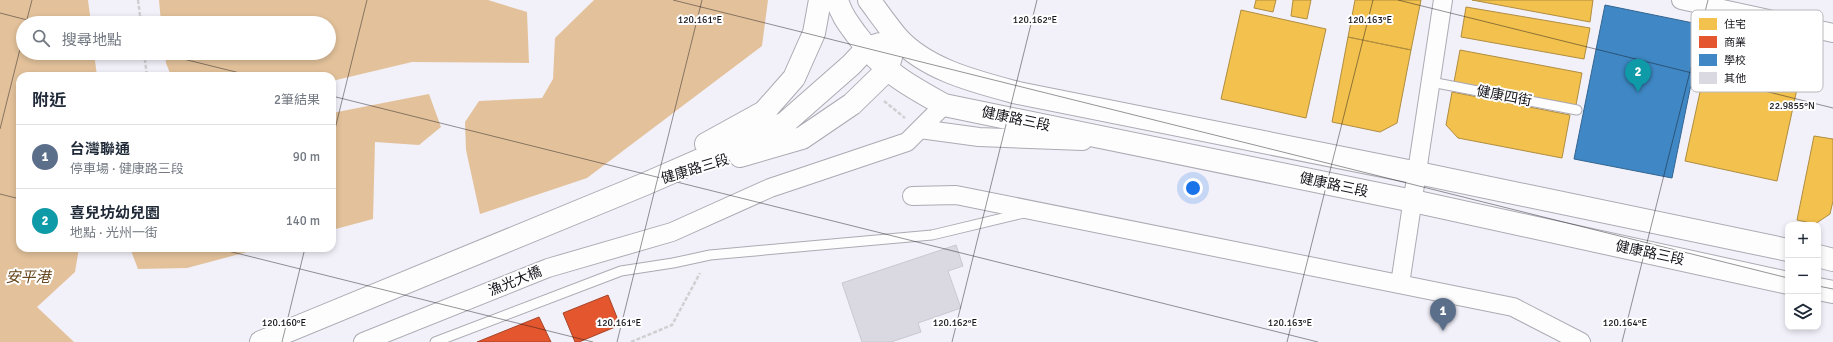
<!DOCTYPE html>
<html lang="zh-TW">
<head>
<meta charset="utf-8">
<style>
  :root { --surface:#fff; --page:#f2f2f3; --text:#1f2937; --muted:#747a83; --line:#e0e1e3; --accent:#d93025 }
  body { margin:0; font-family:Signika,"Noto Sans TC",sans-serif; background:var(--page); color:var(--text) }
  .controls { position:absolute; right:12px; bottom:12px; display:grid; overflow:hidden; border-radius:8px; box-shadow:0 2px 6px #0003 }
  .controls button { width:36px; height:36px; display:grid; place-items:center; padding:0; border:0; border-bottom:1px solid var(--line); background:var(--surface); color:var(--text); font:20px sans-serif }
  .you { position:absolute; left:1193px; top:188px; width:14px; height:14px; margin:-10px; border:3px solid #fff; border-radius:50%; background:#1a73e8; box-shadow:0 0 0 6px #1a73e833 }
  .badge { display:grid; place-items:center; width:26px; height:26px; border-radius:50%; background:var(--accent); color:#fff; font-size:13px; font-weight:700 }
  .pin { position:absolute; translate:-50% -33px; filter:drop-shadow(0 1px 2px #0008) }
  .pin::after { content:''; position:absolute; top:21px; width:14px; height:12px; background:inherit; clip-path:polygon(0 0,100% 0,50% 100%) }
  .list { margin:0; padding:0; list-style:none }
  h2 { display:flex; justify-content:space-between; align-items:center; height:52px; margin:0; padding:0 16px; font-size:17px }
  h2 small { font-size:13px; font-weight:400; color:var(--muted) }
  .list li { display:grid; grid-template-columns:26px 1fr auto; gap:12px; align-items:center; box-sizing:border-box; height:64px; padding:0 16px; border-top:1px solid var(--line) }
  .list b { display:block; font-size:15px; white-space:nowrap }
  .list p { margin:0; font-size:13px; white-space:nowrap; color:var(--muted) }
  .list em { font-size:13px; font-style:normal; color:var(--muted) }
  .icon { flex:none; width:22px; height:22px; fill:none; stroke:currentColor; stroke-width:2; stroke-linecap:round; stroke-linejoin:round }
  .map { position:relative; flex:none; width:1833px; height:342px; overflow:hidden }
  .search { position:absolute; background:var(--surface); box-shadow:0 2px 6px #0003; left:16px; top:16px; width:320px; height:44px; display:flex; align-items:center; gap:10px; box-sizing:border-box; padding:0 14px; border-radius:22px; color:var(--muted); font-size:15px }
  .panel { position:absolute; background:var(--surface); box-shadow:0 2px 6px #0003; left:16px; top:72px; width:320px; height:180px; border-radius:12px }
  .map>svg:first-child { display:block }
  .water { fill:#e3c29b }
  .homes { fill:#f2c14e; stroke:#b08d3f }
  .shops { fill:#e4572e; stroke:#a64328 }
  .schools { fill:#3f88c5; stroke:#336592 }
  .building { fill:#dad8e0; stroke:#cac8d0 }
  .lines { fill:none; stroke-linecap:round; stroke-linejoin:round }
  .lane-casing { stroke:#acaab2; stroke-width:11 }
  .street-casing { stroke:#acaab2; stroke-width:20 }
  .secondary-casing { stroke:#acaab2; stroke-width:24 }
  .path { stroke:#d0d0d2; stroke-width:2.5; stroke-dasharray:4 2; stroke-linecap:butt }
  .lane { stroke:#fdfdfe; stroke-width:9 }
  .street { stroke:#fdfdfe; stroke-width:18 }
  .secondary { stroke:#fdfdfe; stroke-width:22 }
  .ticks { fill:none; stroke:#16141b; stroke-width:1; stroke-opacity:0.45 }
  .labels { text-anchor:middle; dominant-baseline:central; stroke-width:4; stroke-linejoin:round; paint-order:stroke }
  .street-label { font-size:14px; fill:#16141b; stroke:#fff }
  .water-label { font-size:15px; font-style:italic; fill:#67471b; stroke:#fff }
  .key { fill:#fff; stroke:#b9b8bb; stroke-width:1 }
  .key-label { font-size:11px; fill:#16141b }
  .ticks-label { font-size:10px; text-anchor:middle; fill:#16141b; stroke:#fff; stroke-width:4; stroke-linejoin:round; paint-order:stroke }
</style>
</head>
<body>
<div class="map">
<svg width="1833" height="342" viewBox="0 0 1833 342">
  <rect width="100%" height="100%" fill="#f2f0f9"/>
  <path class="water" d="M0 0H88L91 23H23V53H94L97 76H20V248H79L75 272 37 307 74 342H0Z
    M159 0H488L527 12 529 63 412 62 332 81V76H171L166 63 165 53H329V23H161Z
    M594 0H768L762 46 587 178 480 214 466 150 465 122 479 101 542 98 553 79 555 38Z
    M429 94 441 127 419 145 375 142 373 219 332 230V113Z
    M130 248H262L187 268 138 269Z"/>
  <path class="homes" d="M1256 0H1276L1273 12 1254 8Z
    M1293 0H1311L1307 19 1291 16Z
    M1355 0H1421L1411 50 1348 37Z
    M1472 0H1593L1590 22Z
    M1466 7 1590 28 1584 59 1461 37Z
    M1241 10 1326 29 1306 118 1221 99Z
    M1348 37 1411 50 1397 123 1380 132 1332 122Z
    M1710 46 1802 66 1777 181 1685 161Z
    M1460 50 1582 73 1576 105 1454 82Z
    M1452 92 1570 115 1562 158 1458 138 1446 125Z
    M1814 136 1833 139V201L1830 214 1815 224 1797 220Z"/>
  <path class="shops" d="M608 295 620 325 579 342H575L563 313Z
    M539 317 551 342H477Z"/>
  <path class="schools" d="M1605 5 1703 25 1672 178 1574 159Z"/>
  <path class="building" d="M956 245 963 266 948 271 961 308 918 323 921 332 891 342H862L842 283Z"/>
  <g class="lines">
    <defs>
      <path id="lane" d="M1431 82 1577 110
        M435 342 621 271 673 263 710 255 932 235 1024 213"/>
      <path id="street" d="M1681 0 1833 33
        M920 129 979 137 1083 141
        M912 196 956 195 1513 307 1581 342
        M1400 284 1443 0
        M363 342 548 268 672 232 770 188 907 142 944 105"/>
      <path id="secondary" d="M837 0C841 14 848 23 856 34 884 72 904 83 944 105L1413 201 1788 283
        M869 0C878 12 887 25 897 37 926 70 977 82 1018 93L1418 173 1788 250
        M706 144 764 112 794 78 814 33 820 0
        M740 156 802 138 852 104 887 70 891 57
        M1818 256 1833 260
        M1818 289 1833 292
        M261 342 645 184 785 123 851 65 867 48 880 44"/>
    </defs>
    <use href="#lane" class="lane-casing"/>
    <use href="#street" class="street-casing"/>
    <use href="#secondary" class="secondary-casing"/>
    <path class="path" d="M138 0 141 23
      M144 53 147 76
      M884 101 905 118
      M631 342 672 325 700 273"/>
    <use href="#lane" class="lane"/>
    <use href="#street" class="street"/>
    <use href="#secondary" class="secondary"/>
  </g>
  <path class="ticks" d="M673 0 1788 278M1398 0 1833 108M0 13 39 23M26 23 32 0M159 53 252 76M332 96 1318 342M0 129 23 37M332 141 367 0M0 194 20 199M216 248 593 342M1818 286 1833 289M282 342 305 248M617 342 702 0M952 342 1037 0M1287 342 1373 0M1622 342 1708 0"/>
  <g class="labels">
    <g class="street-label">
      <text transform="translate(1504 96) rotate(11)">健康四街</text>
      <text transform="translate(1016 119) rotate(12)">健康路三段</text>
      <text transform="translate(695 169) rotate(-17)">健康路三段</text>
      <text transform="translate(1334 185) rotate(12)">健康路三段</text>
      <text transform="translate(1650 253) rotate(12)">健康路三段</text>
      <text transform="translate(515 281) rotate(-22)">漁光大橋</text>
    </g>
    <g class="water-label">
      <text x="28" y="277">安平港</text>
    </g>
  </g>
  <rect x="1691" y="10" width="132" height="82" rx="6" class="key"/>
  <rect x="1699" y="18" width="18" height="12" fill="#f2c14e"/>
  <rect x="1699" y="36" width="18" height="12" fill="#e4572e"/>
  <rect x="1699" y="54" width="18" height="12" fill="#3f88c5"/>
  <rect x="1699" y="72" width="18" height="12" fill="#dad8e0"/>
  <g class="key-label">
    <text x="1724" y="28">住宅</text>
    <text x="1724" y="46">商業</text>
    <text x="1724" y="64">學校</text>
    <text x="1724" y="82">其他</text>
  </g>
  <g class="ticks-label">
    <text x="700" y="23">120.161°E</text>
    <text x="1035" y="23">120.162°E</text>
    <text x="1370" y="23">120.163°E</text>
    <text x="1792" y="109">22.9855°N</text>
    <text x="284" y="326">120.160°E</text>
    <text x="619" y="326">120.161°E</text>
    <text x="955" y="326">120.162°E</text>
    <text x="1290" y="326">120.163°E</text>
    <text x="1625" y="326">120.164°E</text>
  </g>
</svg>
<div class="controls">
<button>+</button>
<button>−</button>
<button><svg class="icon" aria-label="layers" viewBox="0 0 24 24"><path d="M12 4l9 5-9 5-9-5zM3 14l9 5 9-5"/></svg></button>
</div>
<div class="you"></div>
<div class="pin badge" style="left:1443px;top:331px;background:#5c6f8a">1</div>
<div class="pin badge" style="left:1638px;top:92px;background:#0f9aa8">2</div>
<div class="search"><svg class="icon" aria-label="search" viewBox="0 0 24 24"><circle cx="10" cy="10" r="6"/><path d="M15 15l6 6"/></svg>搜尋地點</div>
<section class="panel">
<h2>附近<small>2筆結果</small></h2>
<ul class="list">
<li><span class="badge" style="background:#5c6f8a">1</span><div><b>台灣聯通</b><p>停車場 · 健康路三段</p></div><em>90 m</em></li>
<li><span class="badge" style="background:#0f9aa8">2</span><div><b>喜兒坊幼兒園</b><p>地點 · 光州一街</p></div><em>140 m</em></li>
</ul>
</section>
</div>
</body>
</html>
